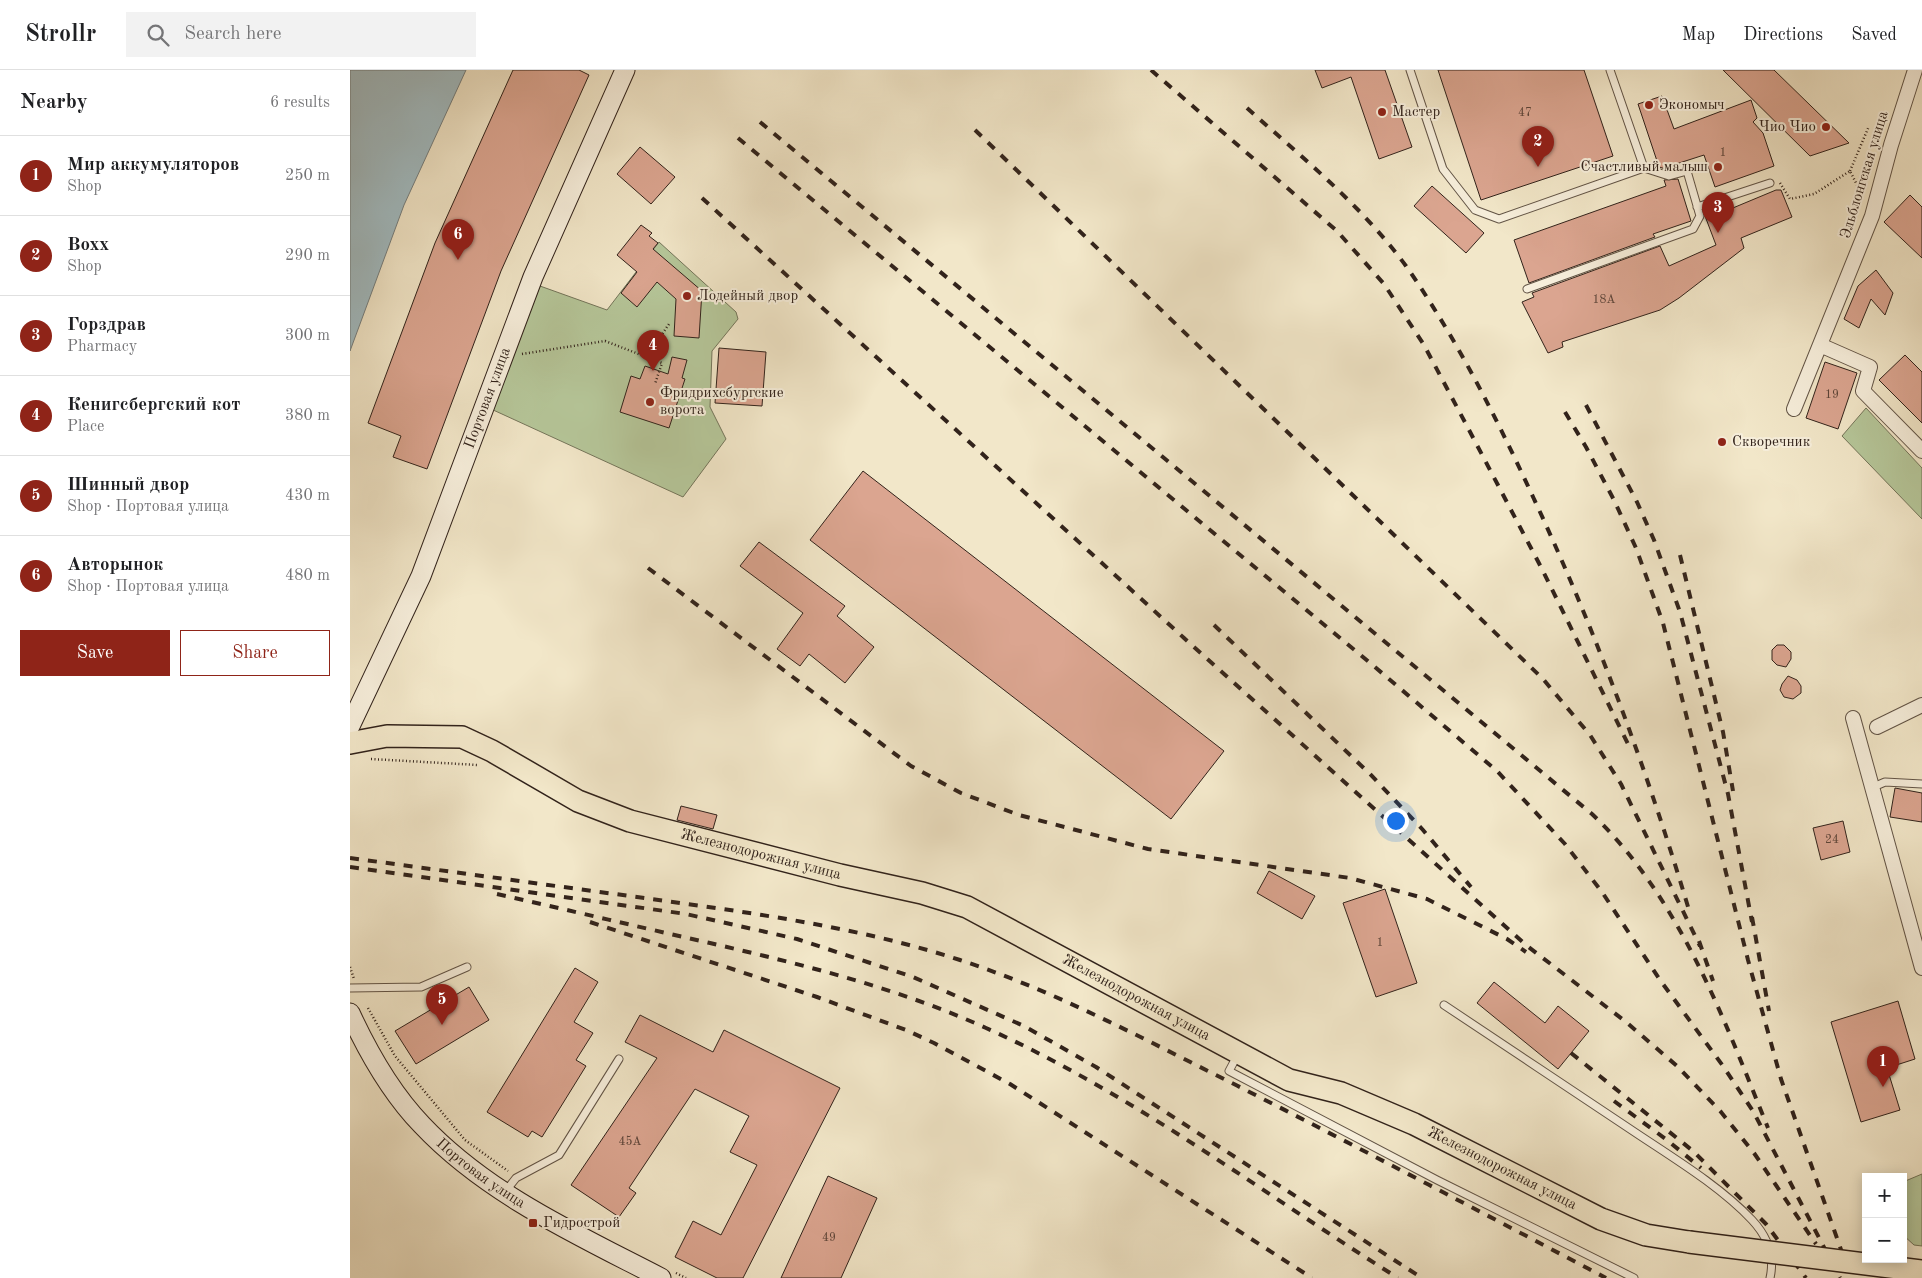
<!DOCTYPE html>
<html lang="en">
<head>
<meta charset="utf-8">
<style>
  :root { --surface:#fff; --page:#f2f2f2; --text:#202124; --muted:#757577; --line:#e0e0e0; --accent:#8f2418 }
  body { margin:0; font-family:"Old Standard TT",serif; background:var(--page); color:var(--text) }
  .controls { position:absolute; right:15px; bottom:15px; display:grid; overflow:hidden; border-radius:0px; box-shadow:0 2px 12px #0003 }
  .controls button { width:45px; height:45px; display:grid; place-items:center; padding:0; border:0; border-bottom:1px solid var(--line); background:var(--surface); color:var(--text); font:25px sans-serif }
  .you { position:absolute; left:1045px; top:750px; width:18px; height:18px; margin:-12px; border:4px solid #fff; border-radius:50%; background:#1a73e8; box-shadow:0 0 0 8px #1a73e833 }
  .badge { display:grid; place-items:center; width:32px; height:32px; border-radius:50%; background:var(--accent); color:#fff; font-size:16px; font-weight:700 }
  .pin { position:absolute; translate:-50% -41px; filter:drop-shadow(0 1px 2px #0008) }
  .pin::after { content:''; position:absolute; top:26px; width:18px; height:15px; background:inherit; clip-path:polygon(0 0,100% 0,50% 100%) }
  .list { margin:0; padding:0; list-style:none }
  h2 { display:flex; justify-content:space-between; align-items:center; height:65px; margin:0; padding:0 20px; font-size:21px }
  h2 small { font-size:16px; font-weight:400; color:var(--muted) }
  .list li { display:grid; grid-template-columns:32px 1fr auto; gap:15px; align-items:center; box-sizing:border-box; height:80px; padding:0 20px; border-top:1px solid var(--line) }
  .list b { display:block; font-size:19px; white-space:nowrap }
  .list p { margin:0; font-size:16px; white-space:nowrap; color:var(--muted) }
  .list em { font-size:16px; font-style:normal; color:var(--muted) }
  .actions { display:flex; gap:10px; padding:15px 20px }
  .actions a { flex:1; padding:11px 0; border:1px solid var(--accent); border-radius:0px; text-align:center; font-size:18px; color:var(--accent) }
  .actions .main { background:var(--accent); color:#fff }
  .icon { flex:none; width:28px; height:28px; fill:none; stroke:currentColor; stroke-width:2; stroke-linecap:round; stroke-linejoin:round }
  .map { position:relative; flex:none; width:1572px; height:1208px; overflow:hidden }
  header { display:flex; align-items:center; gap:30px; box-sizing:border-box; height:70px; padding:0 25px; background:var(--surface); border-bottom:1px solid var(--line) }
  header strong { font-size:24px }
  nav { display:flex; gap:28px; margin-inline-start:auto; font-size:18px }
  .search { width:350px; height:45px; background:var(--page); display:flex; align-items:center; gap:12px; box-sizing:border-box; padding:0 18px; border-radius:0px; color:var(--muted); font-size:19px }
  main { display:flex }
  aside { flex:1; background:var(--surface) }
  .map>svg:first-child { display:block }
  .green { fill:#b6c79a; stroke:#74755a }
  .water { fill:#a2bcc2; stroke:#757f7f }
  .building { fill:#dba590; stroke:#32231b }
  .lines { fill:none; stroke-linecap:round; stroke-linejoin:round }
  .lane-casing { stroke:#625446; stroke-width:9 }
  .street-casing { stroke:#625446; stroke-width:16 }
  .secondary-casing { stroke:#32231b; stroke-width:21 }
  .primary-casing { stroke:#32231b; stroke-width:24 }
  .path { stroke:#32231b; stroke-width:2.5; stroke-dasharray:1 2.5; stroke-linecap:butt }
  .lane { stroke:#f7efdc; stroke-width:7 }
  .street { stroke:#f7efdc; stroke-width:14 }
  .secondary { stroke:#f7efdc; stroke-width:19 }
  .primary { stroke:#f2e7c9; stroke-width:21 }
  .rail { stroke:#32231b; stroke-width:4; stroke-dasharray:9 9; stroke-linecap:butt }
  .primary-bridge-casing { stroke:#32231b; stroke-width:24; stroke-linecap:butt }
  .primary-bridge { stroke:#f2e7c9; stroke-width:21 }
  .poi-dot { fill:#8f2418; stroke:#f7efdc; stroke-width:2 }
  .labels { text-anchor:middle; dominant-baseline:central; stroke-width:4; stroke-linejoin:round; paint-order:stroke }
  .number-label { font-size:12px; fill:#5c4438 }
  .poi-label { font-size:15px; fill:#32231b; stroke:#f7efdc; text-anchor:start }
  .street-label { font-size:15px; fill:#32231b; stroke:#f7efdc }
</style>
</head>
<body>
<header>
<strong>Strollr</strong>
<div class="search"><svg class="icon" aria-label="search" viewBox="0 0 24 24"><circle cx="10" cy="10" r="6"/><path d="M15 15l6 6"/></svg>Search here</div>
<nav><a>Map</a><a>Directions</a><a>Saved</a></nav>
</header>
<main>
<aside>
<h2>Nearby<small>6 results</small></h2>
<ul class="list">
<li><span class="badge">1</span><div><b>Мир аккумуляторов</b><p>Shop</p></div><em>250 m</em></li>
<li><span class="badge">2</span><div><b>Boxx</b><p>Shop</p></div><em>290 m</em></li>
<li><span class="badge">3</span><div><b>Горздрав</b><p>Pharmacy</p></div><em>300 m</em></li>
<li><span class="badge">4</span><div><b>Кенигсбергский кот</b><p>Place</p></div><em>380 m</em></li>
<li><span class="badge">5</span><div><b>Шинный двор</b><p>Shop · Портовая улица</p></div><em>430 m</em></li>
<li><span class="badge">6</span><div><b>Авторынок</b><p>Shop · Портовая улица</p></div><em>480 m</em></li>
</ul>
<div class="actions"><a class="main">Save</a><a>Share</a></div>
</aside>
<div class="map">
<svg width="1572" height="1208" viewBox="0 0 1572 1208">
  <rect width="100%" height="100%" fill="#f2e7c9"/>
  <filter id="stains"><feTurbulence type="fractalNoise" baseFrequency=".004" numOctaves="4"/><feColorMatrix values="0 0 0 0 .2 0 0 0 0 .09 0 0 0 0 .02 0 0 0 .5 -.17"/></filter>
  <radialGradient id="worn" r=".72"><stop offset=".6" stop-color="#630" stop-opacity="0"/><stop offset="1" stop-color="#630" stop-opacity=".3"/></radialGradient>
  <path class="green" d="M309 172 386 242 388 249 362 281 360 337 376 369 333 427 141 339 190 216 257 240Z
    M1516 338 1572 398V449L1492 366Z
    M1572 1104V1176L1564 1175 1553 1165V1112Z"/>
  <path class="water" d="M0 0H116L54 135 0 281Z"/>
  <path class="building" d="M163 0H229L239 5 151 201 77 399 43 387 51 366 18 353 85 173Z
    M965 0H1035L1062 77 1029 89 1001 7 972 18Z
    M1088 0H1234L1263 86 1131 130Z
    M1373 0H1424L1499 73 1460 86Z
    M1312 26 1324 59 1401 30 1407 48 1403 52 1413 63 1424 96 1365 117 1354 85 1323 95 1324 99 1319 100 1309 97 1288 34Z
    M290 77 325 107 301 134 267 104Z
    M1328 109 1341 151 1303 164 1305 167 1179 213 1164 170 1316 116 1314 110Z
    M1082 116 1134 163 1116 183 1064 136Z
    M1426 120H1431L1442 147 1391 168 1394 178 1329 228 1310 240 1212 272 1213 277 1198 283 1172 232 1184 227 1182 223 1310 176 1319 196 1366 175 1355 146 1376 137 1378 140Z
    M1560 125 1572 137V188L1534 152Z
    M291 155 302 163 299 166 308 173 303 179 352 221 349 268 324 266 326 229 307 212 287 237 271 223 287 202 267 185Z
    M1526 200 1543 223 1535 245 1521 229 1509 258 1494 249 1508 216Z
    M369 278 416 282 412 336 365 333Z
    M1555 285 1572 302V353L1529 310Z
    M322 287 337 290 332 308 335 309 319 358 270 342 281 306 290 309 295 296 318 304Z
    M1475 292 1507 303 1488 359 1456 348Z
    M513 401 874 681 821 749 460 470Z
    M409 472 495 536 487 546 524 577 495 613 459 584 450 596 427 579 453 543 390 496Z
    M1427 575H1434L1441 582V589L1436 597 1427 595 1422 590V580Z
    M1438 606 1447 610 1451 616V623L1443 629 1434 627 1430 620 1432 614Z
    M1545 718 1572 723V752L1540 747Z
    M331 736 367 745 363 759 327 750Z
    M1493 751 1500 782 1471 790 1463 758Z
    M919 801 965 826 952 849 907 823Z
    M1035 819 1067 913 1026 927 993 833Z
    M225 898 248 912 224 952 243 963 226 990 236 996 192 1067 182 1061 178 1067 137 1042Z
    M1144 912 1195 953 1208 936 1239 961 1208 999 1127 933Z
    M119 917 139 950 66 994 45 961Z
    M1548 931 1565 989 1537 998 1550 1040 1511 1052 1481 952Z
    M290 945 363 982 374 960 490 1018 393 1208H367L325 1187 343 1151 371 1165 407 1095 380 1082 399 1046 345 1019 279 1118 286 1123 269 1147 221 1115 307 988 275 972Z
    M478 1106 527 1128 491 1208H431Z"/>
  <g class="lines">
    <defs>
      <path id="lane" d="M1060 0 1093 99 1125 140 1149 149 1294 98
        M1347 137 1420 113
        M1177 219 1343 159 1350 146 1337 101 1319 106 1294 98 1260 0
        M1521 718 1535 712 1572 714
        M0 918 71 917 117 897
        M1094 935C1156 976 1218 1018 1280 1059 1320 1086 1369 1115 1402 1150 1417 1166 1425 1186 1420 1208
        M887 986 879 1001 1087 1110 1284 1208
        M155 1122 166 1108 209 1085 269 989"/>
      <path id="street" d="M1470 275 1520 297 1513 321 1572 381
        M1444 339 1522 146 1541 75 1565 0
        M1503 648 1572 898
        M1527 657 1572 635"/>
      <g id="secondary">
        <path id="s1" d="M0 656 71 506 183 207 275 0"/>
        <path id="s2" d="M0 943C18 982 42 1024 72 1055 137 1124 228 1165 311 1208"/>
      </g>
      <g id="primary">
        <path id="s3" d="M0 673 37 666 112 667 142 681 228 731 280 751 490 805 572 823 617 837 939 1010 991 1023 1064 1054 1251 1149 1296 1165 1339 1172"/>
      </g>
    </defs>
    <use href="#lane" class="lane-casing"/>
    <use href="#street" class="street-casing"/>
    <use href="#secondary" class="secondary-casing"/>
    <use href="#primary" class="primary-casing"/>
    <path class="path" d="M1500 101 1519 56
      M1430 113 1440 129 1464 124 1500 101 1513 127
      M172 284 255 271 312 293 305 314
      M297 287 319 254
      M21 689 128 695
      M0 897 4 909
      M18 938 45 986 115 1070 158 1101
      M326 1203 336 1208"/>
    <use href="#lane" class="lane"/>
    <use href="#street" class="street"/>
    <use href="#secondary" class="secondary"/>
    <use href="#primary" class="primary"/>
    <path class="rail" d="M801 0 987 161 1034 214 1074 275 1118 358 1192 499 1279 676
      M897 38C953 88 1012 136 1056 196 1107 269 1147 349 1184 429 1246 562 1297 700 1339 840
      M410 52 1242 744C1330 828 1373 947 1418 1058
      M625 60 1193 609 1240 665 1271 714 1350 876
      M388 68 1019 592 1147 701 1215 774 1252 822 1310 910 1373 996 1403 1041 1490 1208
      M352 128 834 568 1176 875 1276 952 1327 996 1371 1042 1404 1083 1466 1174
      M1236 335 1287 432 1304 470 1330 542 1378 724 1402 852
      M1215 342 1236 377 1264 430 1286 478 1313 553 1398 890 1431 1009 1501 1208
      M1330 485 1373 662 1383 721
      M298 498 561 696 611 723 669 745 798 779 1000 808 1077 829 1157 869 1176 882
      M864 555 1020 704 1073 760 1121 817
      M0 788C96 801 191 814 287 827 395 842 506 856 610 890 702 920 788 966 874 1009 1002 1074 1129 1141 1256 1208
      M0 797 336 844 447 869 563 907 674 956 746 997 1072 1208
      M147 824C218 840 289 857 360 873 454 895 548 918 636 958 783 1024 911 1122 1048 1208
      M1402 847 1419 941
      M240 852 467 927 556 960 584 973 660 1014 962 1208
      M1349 871 1363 911
      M1221 983 1343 1081 1416 1154 1456 1208
      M1264 1031 1317 1070 1351 1098"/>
    <defs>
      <path id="primary-bridge" d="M1339 1172 1572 1201"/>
    </defs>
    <use href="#primary-bridge" class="primary-bridge-casing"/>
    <use href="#primary-bridge" class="primary-bridge"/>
  </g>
  <g class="poi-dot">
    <circle cx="1299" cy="35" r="5"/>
    <circle cx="1032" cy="42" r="5"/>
    <circle cx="1476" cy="57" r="5"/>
    <circle cx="1368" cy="97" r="5"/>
    <circle cx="337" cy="226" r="5"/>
    <circle cx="300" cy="332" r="5"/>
    <circle cx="1372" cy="372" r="5"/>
    <rect x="178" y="1148" width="10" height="10" rx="2.5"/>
  </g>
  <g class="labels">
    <g class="number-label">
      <text x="1175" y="43">47</text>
      <text x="1373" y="83">1</text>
      <text x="1254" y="230">18А</text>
      <text x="1482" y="325">19</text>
      <text x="1482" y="770">24</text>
      <text x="1030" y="873">1</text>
      <text x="280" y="1072">45А</text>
      <text x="479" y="1168">49</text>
    </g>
    <g class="poi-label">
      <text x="1309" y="35">Экономыч</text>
      <text x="1042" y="42">Мастер</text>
      <text x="1466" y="57" text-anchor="end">Чио Чио</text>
      <text x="1358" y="97" text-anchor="end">Счастливый малыш</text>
      <text x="347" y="226">Лодейный двор</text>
      <text x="310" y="323">Фридрихсбургские<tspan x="310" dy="17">ворота</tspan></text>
      <text x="1382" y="372">Скворечник</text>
      <text x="193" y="1153">Гидрострой</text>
    </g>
    <g class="street-label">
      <text transform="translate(1515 105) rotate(-73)">Эльблонгская улица</text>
      <text stroke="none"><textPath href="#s1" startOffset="356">Портовая улица</textPath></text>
      <text stroke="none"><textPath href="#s3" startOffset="436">Железнодорожная улица</textPath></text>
      <text stroke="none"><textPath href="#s3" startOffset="841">Железнодорожная улица</textPath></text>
      <text stroke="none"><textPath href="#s3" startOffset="1246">Железнодорожная улица</textPath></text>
      <text stroke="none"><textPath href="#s2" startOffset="210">Портовая улица</textPath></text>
    </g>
  </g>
  <rect width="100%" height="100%" filter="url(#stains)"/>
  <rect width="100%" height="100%" fill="url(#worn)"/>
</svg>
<div class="controls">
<button>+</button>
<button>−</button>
</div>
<div class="you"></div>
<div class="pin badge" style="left:1533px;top:1017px">1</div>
<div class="pin badge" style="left:1188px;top:97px">2</div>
<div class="pin badge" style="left:1368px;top:163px">3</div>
<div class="pin badge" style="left:303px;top:301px">4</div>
<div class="pin badge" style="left:92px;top:955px">5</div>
<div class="pin badge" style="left:108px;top:190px">6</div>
</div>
</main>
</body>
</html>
